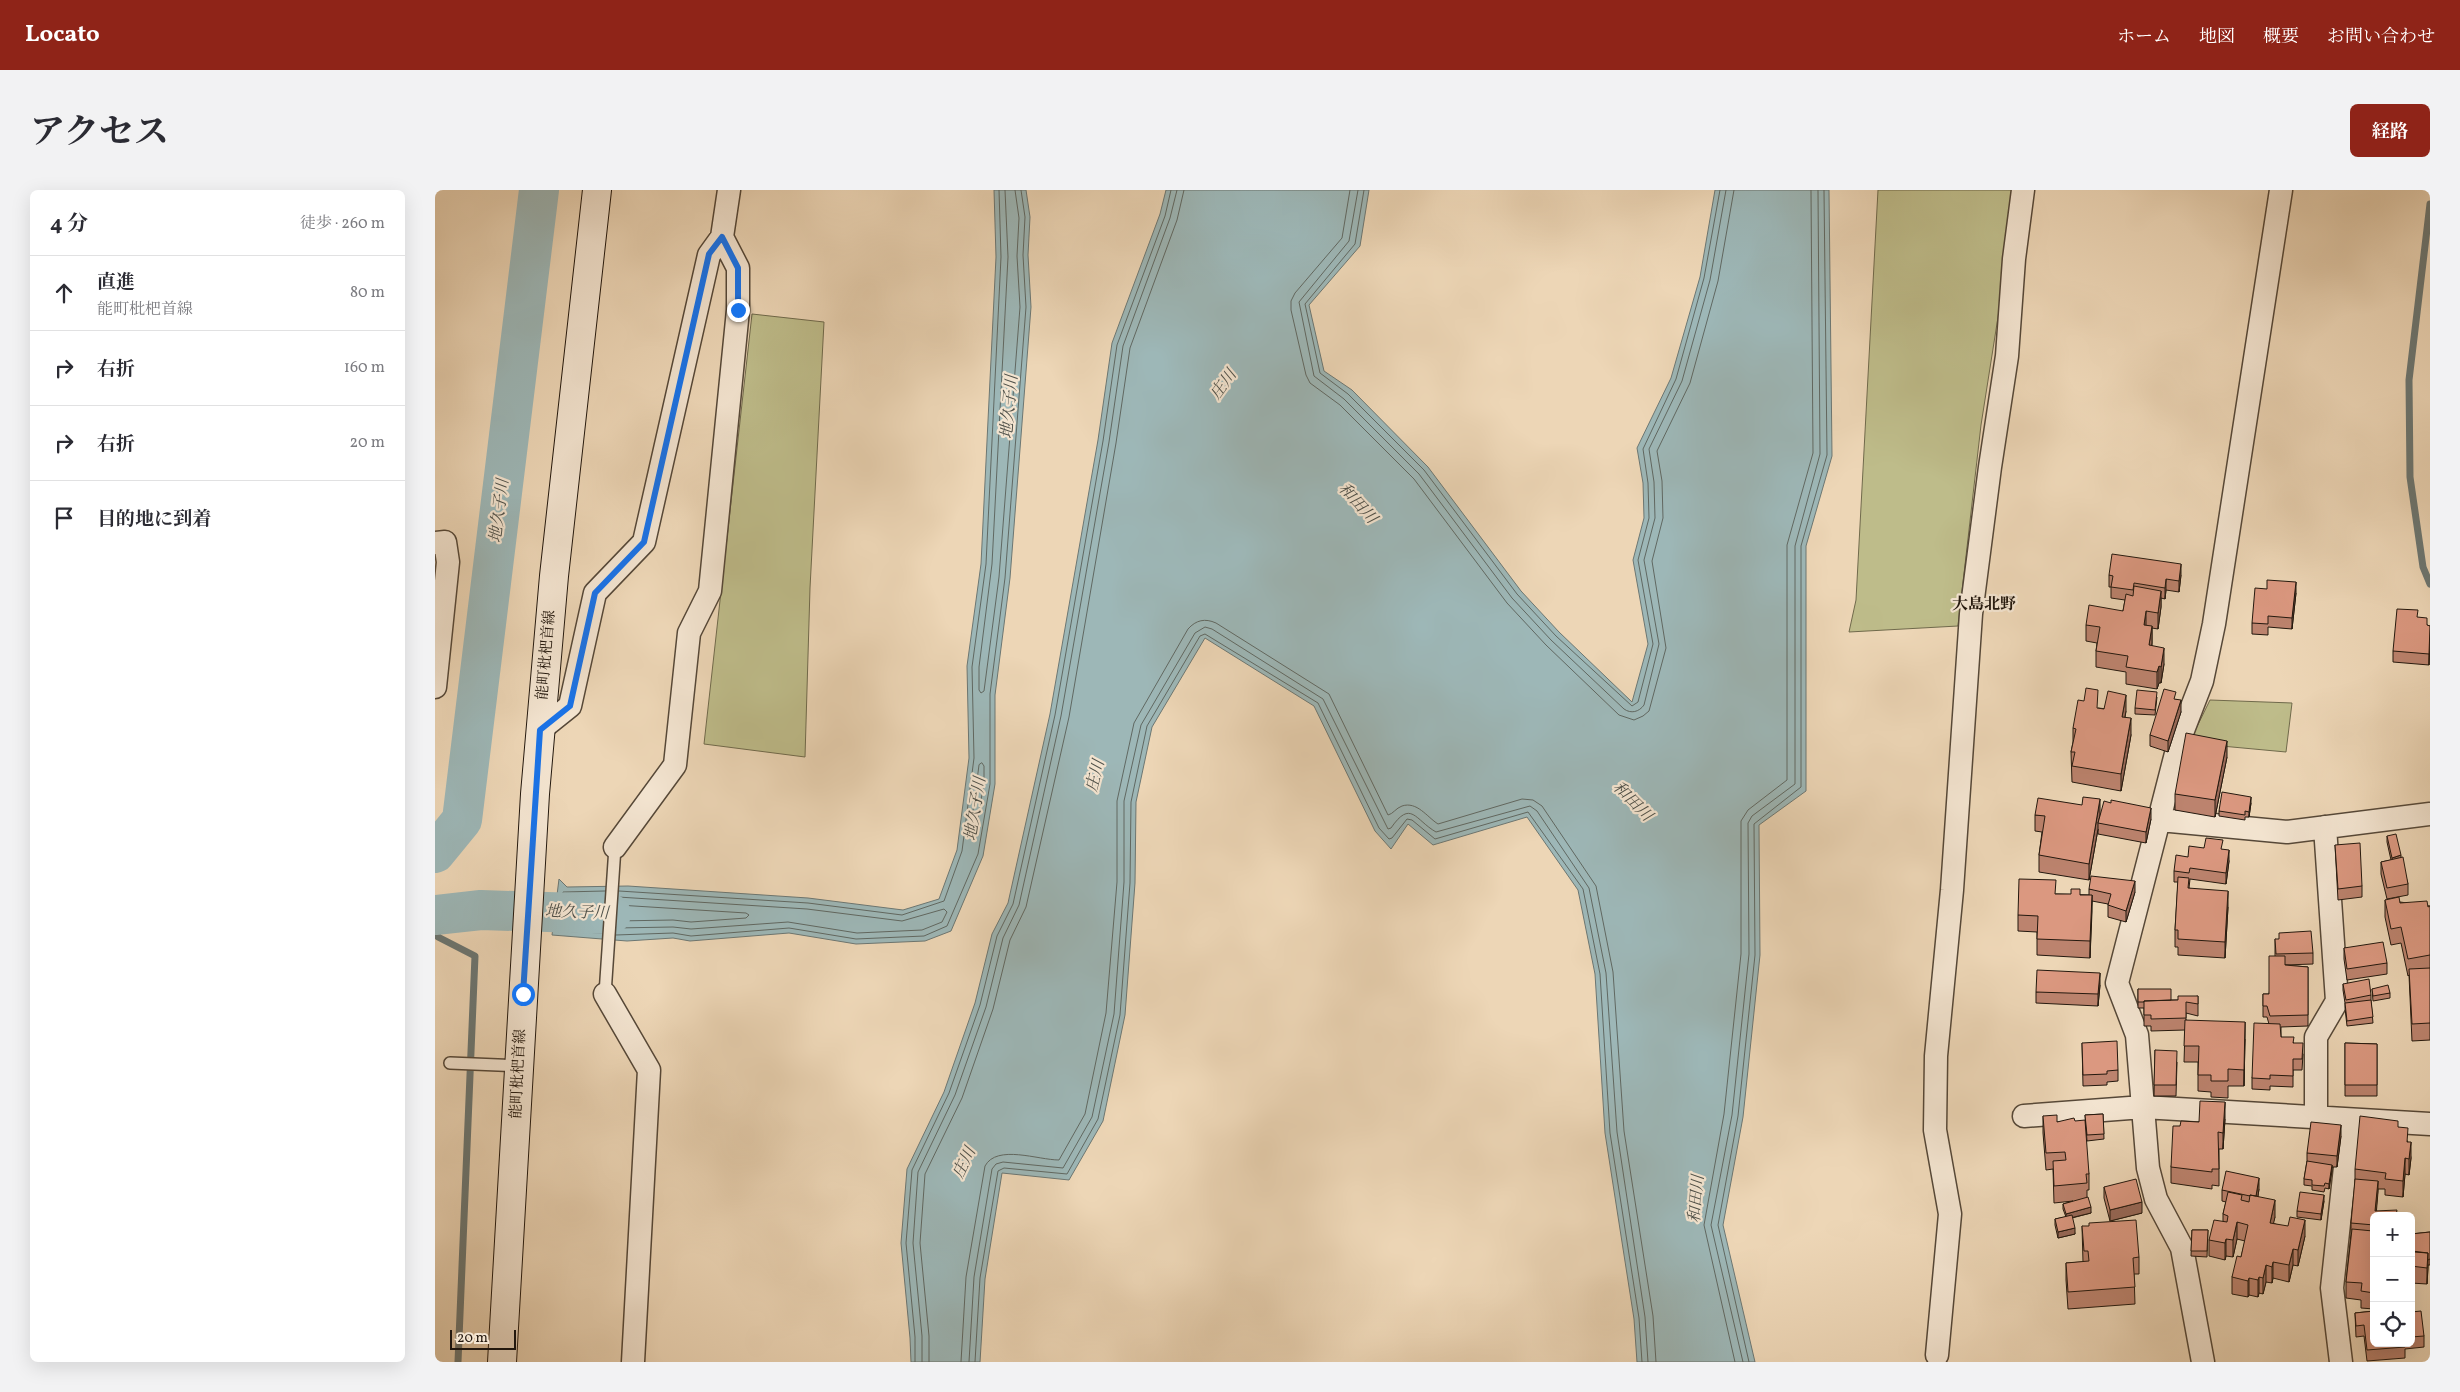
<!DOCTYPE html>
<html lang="ja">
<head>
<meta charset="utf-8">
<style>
  :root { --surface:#fff; --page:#f2f2f3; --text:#2b2b33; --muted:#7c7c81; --line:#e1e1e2; --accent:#8f2418 }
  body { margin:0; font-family:Vollkorn,"Noto Serif JP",serif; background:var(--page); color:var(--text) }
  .controls { position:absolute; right:15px; bottom:15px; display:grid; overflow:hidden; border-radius:8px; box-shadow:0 5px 20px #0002 }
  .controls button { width:45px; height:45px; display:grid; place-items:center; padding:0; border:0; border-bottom:1px solid var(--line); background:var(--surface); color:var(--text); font:25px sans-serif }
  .scale { position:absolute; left:15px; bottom:12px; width:66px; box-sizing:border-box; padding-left:5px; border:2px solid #23180e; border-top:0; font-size:14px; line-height:18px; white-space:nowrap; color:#23180e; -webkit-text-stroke:4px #f3e4d0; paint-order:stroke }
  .stop { position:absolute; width:15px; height:15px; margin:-11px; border:4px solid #1a73e8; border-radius:50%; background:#fff }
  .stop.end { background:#1a73e8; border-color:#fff; box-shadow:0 1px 5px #0008 }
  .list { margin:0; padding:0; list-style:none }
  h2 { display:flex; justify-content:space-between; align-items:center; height:65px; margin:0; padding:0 20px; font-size:21px }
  h2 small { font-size:16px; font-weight:400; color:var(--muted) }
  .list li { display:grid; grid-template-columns:32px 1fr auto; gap:15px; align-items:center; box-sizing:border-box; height:75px; padding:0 20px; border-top:1px solid var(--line) }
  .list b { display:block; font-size:19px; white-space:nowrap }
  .list p { margin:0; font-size:16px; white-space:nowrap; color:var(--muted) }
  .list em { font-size:16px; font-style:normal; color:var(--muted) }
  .icon { flex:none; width:28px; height:28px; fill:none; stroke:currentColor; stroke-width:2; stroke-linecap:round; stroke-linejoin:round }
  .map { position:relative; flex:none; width:1995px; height:1172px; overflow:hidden; border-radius:8px }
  header { display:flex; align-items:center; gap:30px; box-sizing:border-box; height:70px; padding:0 25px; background:var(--accent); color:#fff }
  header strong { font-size:24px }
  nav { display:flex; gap:28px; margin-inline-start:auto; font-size:18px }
  .intro { display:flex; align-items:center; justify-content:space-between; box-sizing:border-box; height:120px; padding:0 30px }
  h1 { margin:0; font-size:35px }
  .button { padding:12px 22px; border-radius:8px; background:var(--accent); color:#fff; font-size:18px; font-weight:700 }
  main { display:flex; gap:30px; padding:0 30px }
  aside { flex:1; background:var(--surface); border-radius:8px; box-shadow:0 5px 20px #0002 }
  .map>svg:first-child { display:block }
  .green { fill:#bebc8a; stroke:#706a4c }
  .water { fill:#9db7b7; stroke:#6c7773 }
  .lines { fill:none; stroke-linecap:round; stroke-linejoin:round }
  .shore { stroke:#606862; stroke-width:1 }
  .stream { stroke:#6c7773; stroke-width:7 }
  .river { stroke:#9db7b7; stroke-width:40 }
  .service-casing { stroke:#564838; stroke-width:14 }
  .minor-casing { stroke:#564838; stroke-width:25 }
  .secondary-casing { stroke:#23180e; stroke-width:30 }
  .service { stroke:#f3e4d0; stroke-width:11 }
  .minor { stroke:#f3e4d0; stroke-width:22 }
  .secondary { stroke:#f3e4d0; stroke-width:28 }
  .wall { fill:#bc836e; stroke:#23180e }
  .shaded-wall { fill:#996a5a; stroke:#23180e }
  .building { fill:#db9880; stroke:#23180e }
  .route { stroke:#1a73e8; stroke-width:6 }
  .labels { text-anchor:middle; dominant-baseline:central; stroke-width:4.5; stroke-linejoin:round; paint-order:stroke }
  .street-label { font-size:15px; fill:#23180e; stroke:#f3e4d0 }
  .water-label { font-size:16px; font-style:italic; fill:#4e5049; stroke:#f3e4d0 }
  .neighbourhood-label { font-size:16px; font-weight:bold; fill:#23180e; stroke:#f3e4d0 }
</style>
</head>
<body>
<header>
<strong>Locato</strong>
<nav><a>ホーム</a><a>地図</a><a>概要</a><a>お問い合わせ</a></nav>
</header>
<div class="intro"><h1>アクセス</h1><a class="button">経路</a></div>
<main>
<aside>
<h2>4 分<small>徒歩 · 260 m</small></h2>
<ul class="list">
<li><svg class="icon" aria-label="ahead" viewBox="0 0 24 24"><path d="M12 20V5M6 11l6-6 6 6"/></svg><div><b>直進</b><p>能町枇杷首線</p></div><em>80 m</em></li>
<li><svg class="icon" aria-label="right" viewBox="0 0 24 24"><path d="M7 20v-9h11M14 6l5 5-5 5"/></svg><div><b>右折</b></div><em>160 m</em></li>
<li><svg class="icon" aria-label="right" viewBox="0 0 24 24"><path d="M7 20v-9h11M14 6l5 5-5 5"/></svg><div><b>右折</b></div><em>20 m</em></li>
<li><svg class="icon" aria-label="arrive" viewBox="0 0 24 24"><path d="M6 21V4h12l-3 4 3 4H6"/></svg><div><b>目的地に到着</b></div></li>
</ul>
</aside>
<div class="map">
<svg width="1995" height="1172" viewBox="0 0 1995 1172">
  <rect width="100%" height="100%" fill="#edd6b6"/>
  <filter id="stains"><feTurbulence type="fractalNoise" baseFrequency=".004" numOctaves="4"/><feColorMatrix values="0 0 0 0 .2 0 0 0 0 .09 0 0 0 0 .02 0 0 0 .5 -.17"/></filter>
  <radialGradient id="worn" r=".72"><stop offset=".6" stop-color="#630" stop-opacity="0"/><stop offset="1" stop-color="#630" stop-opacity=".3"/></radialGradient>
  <path class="green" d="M1443 0H1583L1546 235 1523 436 1414 442 1421 410Z
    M317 124 389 132 375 398 370 567 269 554Z
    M1775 510 1857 513 1851 562 1754 553Z"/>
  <path class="water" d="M559 0H591L595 27 593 65 596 117 575 388 560 505V594L548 666 516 741 490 751 421 754 354 743 255 751 238 748 192 751 117 745 124 689 132 697 193 696 373 708 468 720 504 709 522 660 534 568 532 476 546 374 561 67Z
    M731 0H934L925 56 874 115 889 181 917 200 993 277 1086 401 1124 442 1197 512 1213 454 1198 370 1209 328 1208 293 1202 258 1236 188 1265 87 1280 0H1394L1397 266 1371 356V601L1324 635 1325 765 1308 927 1288 1035 1320 1172H1202L1199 1129 1170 943 1160 784 1143 700 1092 627 998 655 973 634 956 659 940 641 879 516 770 448 717 537 701 612 700 693 690 825 668 931 634 990 567 983 550 1089 545 1172H476L475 1148 466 1053 472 979 509 902 540 813 557 744 573 713 615 524 663 250 677 153 725 24Z"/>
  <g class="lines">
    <path class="shore" d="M570 0 573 67 557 374 544 477V500L546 503 549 501 564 387 585 117 582 66 584 28 580 0
      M915 0 907 48 860 103 856 111V120L871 185 875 193 905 215 979 289 1072 413 1111 455 1184 525 1199 530 1208 526 1214 521 1231 458 1217 371 1228 328 1227 291 1222 261 1255 193 1283 91 1299 0
      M923 0 914 51 864 112 879 186 909 209 984 284 1077 408 1116 450 1189 519C1196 524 1204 522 1209 515L1224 454 1209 370 1220 328 1219 292 1214 259 1247 191 1275 90 1291 0
      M929 0 920 54 870 114 885 183 913 204 989 280 1082 404 1121 446 1197 516 1203 512 1218 454 1203 370 1214 328 1213 293 1208 259 1241 189 1269 88 1285 0
      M547 573 549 576V593L540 644 537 646 535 644 544 575Z
      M184 701 373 713 467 725 509 711 527 661 539 568 537 477 551 374 566 67 564 0
      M168 729 141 728 139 725 141 716 169 715
      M182 731 238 730 256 732 311 728 314 725 311 723 183 715
      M168 737 132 735 130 732 134 709 170 708
      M181 738 238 737 256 739 353 732 422 743 487 740 507 732 512 722 509 719 467 731 372 719 183 707
      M167 743 125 741 123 738 128 702 170 701
      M181 745 238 743 256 746 354 738 421 749 489 746 512 736 543 664 555 594V504L570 388 591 117 588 65 590 27 586 0
      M480 1172V1147L471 1053 477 980 514 903 545 815 562 746 578 714 620 525 668 251 682 155 730 26 736 0
      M487 1172V1146L478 1053 483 982 520 905 551 817 568 748 584 715 626 526 674 252 688 156 735 28 742 0
      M494 1172V1146L485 1053 490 984 527 908 558 819 575 750 591 717 634 527 681 253 695 158 742 30 749 0
      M526 1172 531 1087 550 976C562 954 603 970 624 970L650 924 671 823 682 692V611L699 533 753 439C761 430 770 428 781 433L894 504 953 625C958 624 961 618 967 616 982 611 992 627 1003 634L1087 609 1098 610 1107 616 1161 696 1178 782 1189 941 1218 1126 1221 1172
      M534 1172 539 1087 557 979 561 974 568 972 628 978 657 927 679 824 689 692V611L706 535 760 443 770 437 777 439 888 509 953 639 956 638C976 609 980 630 1001 642L1095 616 1102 621 1154 698 1171 783 1182 942 1210 1127 1213 1172
      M540 1172 545 1088 563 981 569 978 632 984 663 929 685 825 695 693 696 612 712 536 765 446 770 444 883 513 944 638 954 649 957 648 972 629 977 630 1000 649 1093 622 1148 699 1165 784 1175 943 1204 1128 1207 1172
      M1300 1172 1269 1035 1289 924 1306 764V631L1313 620 1352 590V355L1378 263 1376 0
      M1308 1172 1276 1035 1297 925 1314 764 1313 633 1317 626 1360 594V356L1385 264 1383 0
      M1314 1172 1283 1035 1303 926 1320 765 1319 634 1366 597V356L1392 265 1389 0"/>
    <path class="stream" d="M1995 14 1974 190 1975 287 1988 377 1995 394
      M0 738 3 747 40 766 23 1172"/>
    <path class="river" d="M0 663 27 630 104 0
      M0 725 46 720 176 724"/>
    <defs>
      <path id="service" d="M170 804 180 657
        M15 873 84 876"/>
      <path id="minor" d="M0 353 10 352 13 372 0 497
        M105 540 135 516 160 403 209 352 274 65 287 47
        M1725 630 1852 642 1995 624
        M180 657 240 575 254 443 275 401 303 120V78L287 47 294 0
        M170 804 214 880 198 1172
        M1589 926 1708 917 1995 934
        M1881 929V847L1902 811 1890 637
        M1502 1165 1515 1024 1500 940 1501 866 1517 700 1536 424 1555 277 1572 166 1579 69 1588 0
        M1768 1172 1747 1058 1721 1009 1713 978 1702 845 1682 793 1745 548 1767 491 1779 434 1846 0
        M1906 1172 1897 1098 1915 931"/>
      <path id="secondary" d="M67 1172 100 604 119 386 162 0"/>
    </defs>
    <use href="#service" class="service-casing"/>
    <use href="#minor" class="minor-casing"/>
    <use href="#secondary" class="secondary-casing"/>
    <use href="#service" class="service"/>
    <use href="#minor" class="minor"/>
    <use href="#secondary" class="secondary"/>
  </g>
  <path class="wall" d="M1674 385H1746L1744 402 1731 400 1730 409 1726 408V417L1723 439 1717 438V455L1729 474 1726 493H1724L1722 499 1691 494V482L1661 477V461L1662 453 1651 451V435L1688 421 1690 410 1676 408V397H1674Z
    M1861 403 1857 439 1833 437V445L1817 444V433Z
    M1992 435 1995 436 1994 475 1958 472V461Z
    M1722 507 1720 525 1700 524V518Z
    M1741 509 1746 522 1733 562 1715 556V545Z
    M1663 518 1691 521 1690 527 1696 545 1686 601 1637 592 1636 562 1638 552V538Z
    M1792 567 1780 627 1740 620V604Z
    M1816 613 1814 627H1810V630L1784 626V621Z
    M1600 625H1665L1716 629 1711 653 1663 644V639L1654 690 1604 682V665L1607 642 1600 641Z
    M1952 646 1966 668 1973 694V705L1952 709 1946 684V672L1956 670 1952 652Z
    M1900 655 1927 696V707L1903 710Z
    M1769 658 1788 660 1794 671 1791 694 1755 689 1754 698 1793 717 1790 768 1743 765V757H1740V740L1743 692H1739V681L1753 667Z
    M1654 699 1700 702 1691 732 1673 727V714L1657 711 1655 768 1602 765V742L1583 741V725L1621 704 1654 705Z
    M1950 710 1995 716V850L1977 851 1974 785 1973 786 1966 753 1956 755 1950 727Z
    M1840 749 1878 763V774L1850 775 1873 777V836L1846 837V847L1859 853 1868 864 1867 880H1858V897L1835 896V900L1817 899V888L1834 834 1832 827H1828V804H1834L1840 766Z
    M1909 758 1952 773V784L1912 790 1909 769Z
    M1908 794 1936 805V811L1938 833 1912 836 1910 818V813L1908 800Z
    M1665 795 1663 816 1601 813V802Z
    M1703 799 1736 810H1743L1763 806V826L1751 823V830L1810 849 1809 896H1793V908L1776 907V902L1763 901V872H1749L1750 840 1716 841V836H1709V818H1703Z
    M1937 799 1955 803V808L1938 811Z
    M1647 853 1683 880V891L1672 892V895L1648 896Z
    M1910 853 1942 854V906H1910Z
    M1720 860 1742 872 1741 906H1719Z
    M1668 924 1669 949 1652 951 1650 925Z
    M1608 926 1622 932 1640 931 1654 984V1000H1652V1007L1656 1023 1637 1028 1640 1044 1623 1048 1620 1035V1029L1631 1027 1628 1019V1014L1638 1011 1619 1013 1618 979 1611 980 1608 943Z
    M1790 929 1788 959H1784V996L1777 995V999L1736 993V977L1745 936 1764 932Z
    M1963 937 1973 952 1976 968 1974 985 1970 984 1968 1007 1950 1005V999H1943L1941 1021 1962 1026H1939V1085L1938 1089H1939V1119L1926 1118V1110L1911 1108V1092L1916 1044V1033L1920 996V979Z
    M1906 946 1902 977H1897L1894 999 1890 998 1889 1002 1877 1000V996L1869 995V989L1872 971V963Z
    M1669 997 1707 1023 1675 1031 1669 1008Z
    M1824 999 1823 1006 1840 1027 1838 1033 1870 1046 1863 1076 1858 1075 1854 1092 1838 1088 1837 1093 1831 1092 1828 1104 1824 1103 1823 1107 1814 1105 1813 1107 1797 1104V1087L1806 1067 1810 1051 1802 1049 1798 1067 1791 1066 1790 1070 1774 1066V1050L1788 1032V1024L1791 1012 1787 1011V1000Z
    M1889 1011 1886 1030 1862 1027V1021Z
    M1647 1036 1704 1067V1084H1699L1700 1114 1633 1119 1631 1090V1073L1648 1072Z
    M1757 1040H1773L1772 1067 1756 1066Z
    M1995 1042V1075H1993L1992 1094 1976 1093V1044Z
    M1939 1121V1153H1976V1122L1989 1146V1157L1970 1159V1168L1932 1171 1929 1146 1921 1147 1920 1123Z"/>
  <path class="shaded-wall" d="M1746 374V385L1744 402V391Z
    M1731 389V400L1730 409V398Z
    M1861 392V403L1857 439V428Z
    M1726 401V417L1723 439V423Z
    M1711 421V437L1709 435Z
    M1717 436V453L1714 471V455Z
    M1995 445V456L1994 475V464Z
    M1729 458V474L1726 493V477Z
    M1724 476V493L1722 499V482Z
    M1691 505V521L1687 543V527Z
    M1746 510V522L1733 562V551Z
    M1696 528V545L1686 601V584Z
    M1792 551V567L1780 627V610Z
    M1816 607V613L1814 627V622Z
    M1665 609V626L1663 633V639L1654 690V674Z
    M1716 618V629L1711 653V642Z
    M1794 660V671L1791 694V683Z
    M1966 665V671L1957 673V668Z
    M1700 691V702L1691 732V721Z
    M1793 701V717L1790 768V752Z
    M1657 705V722L1655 768V751Z
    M1665 783V795L1663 816V804Z
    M1810 832V849L1809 896V880Z
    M1790 912V929L1788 959V943Z
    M1906 935V946L1902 977V966Z
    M1976 952V968L1974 985V969Z
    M1970 968V984L1968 1007V991Z
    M1897 975V981L1894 999V994Z
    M1824 988V999L1821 1018V1007Z
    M1943 991V1002L1941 1026 1940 1021Z
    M1889 1005V1011L1886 1030V1024Z
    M1840 1010V1027L1835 1049V1033Z
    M1707 1012V1023L1675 1031V1020Z
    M1656 1017V1023L1631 1029V1024Z
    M1870 1030V1046L1863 1076V1060Z
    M1802 1032V1049L1798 1067V1050Z
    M1640 1038V1044L1623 1048V1042Z
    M1791 1049V1066L1790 1070V1053Z
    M1858 1059V1075L1854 1092V1075Z
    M1993 1063V1079L1992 1094V1078Z
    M1938 1068V1085L1936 1105V1089Z
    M1838 1072V1088L1837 1093V1077Z
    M1831 1075V1092L1828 1104V1088Z
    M1824 1087V1103L1823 1107V1090Z
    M1814 1088V1105L1813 1107V1091Z"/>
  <path class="building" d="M1677 364 1746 374 1744 391 1731 389 1730 398 1699 393 1698 400 1676 397 1678 386 1674 385Z
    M1832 390 1861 392 1857 428 1833 426V434L1817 433 1820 398 1832 399Z
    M1699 396 1726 401 1723 423 1711 421 1709 435 1717 436 1714 455 1729 458 1726 477 1724 476 1722 482 1691 477 1693 466 1661 461 1665 437 1651 435 1654 415 1688 421 1691 404 1698 406Z
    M1962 419 1983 420 1982 427 1992 428V435L1995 436 1994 464 1958 461Z
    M1651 498 1663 500 1662 518 1669 519 1673 501 1691 505 1687 527 1696 528 1686 584 1637 576 1640 562H1636L1641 539 1638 538 1643 510 1649 511Z
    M1729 499 1741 502 1739 509 1746 510 1733 551 1715 545Z
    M1702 500 1722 502 1720 520 1700 518Z
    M1751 543 1792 551 1780 610 1740 604Z
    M1787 602 1816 607 1814 622 1810 621V625L1784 621Z
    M1648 607 1665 609 1654 674 1604 665 1610 626 1600 625 1603 608 1647 615Z
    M1676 610 1716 618 1711 642 1663 633 1669 611 1676 613Z
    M1961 644 1966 665 1957 668 1952 646Z
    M1771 648 1788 650 1786 659 1794 660 1791 683 1755 678 1754 683 1739 681 1741 665 1753 667 1754 656 1769 658Z
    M1925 653 1927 696 1903 699 1900 655Z
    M1968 667 1973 694 1952 698 1946 672Z
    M1656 686 1700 691 1691 721 1673 715 1676 704 1654 699Z
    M1743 687 1754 688 1753 698 1793 701 1790 752 1743 749V740H1740Z
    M1584 689 1621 690 1620 704H1636V699H1645V705H1657L1655 751 1602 749 1603 726 1583 725Z
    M1964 707 1965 713 1992 711 1993 717 1995 716V765L1973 769 1966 737 1956 739 1950 710Z
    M1876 741 1878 763 1841 764 1840 749H1844V743Z
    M1948 752 1952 773 1912 779 1909 758Z
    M1834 766H1850V775L1873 777V825L1835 826 1832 816H1828V804H1834Z
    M1995 778V833L1977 834 1974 779Z
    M1602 780 1665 783 1663 804 1601 802Z
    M1934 789 1936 805 1911 810 1908 794Z
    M1953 795 1955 803 1938 806 1937 799Z
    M1703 799H1736V810L1709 811V812H1703Z
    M1743 806H1763V814L1751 812V828L1716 829V825H1709V811L1743 810Z
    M1936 810 1938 827 1912 831 1910 813Z
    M1750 830 1810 832 1809 880 1793 879V891H1776V885H1763L1764 856H1749Z
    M1819 833 1845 834 1846 847H1859L1858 853H1868L1867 869H1858V886L1835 885V889L1817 888Z
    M1682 851 1683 880 1672 881V884L1648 885 1647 853Z
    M1910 853 1942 854V895H1910Z
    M1720 860 1742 861 1741 895H1719Z
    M1765 911 1790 912 1788 943 1783 942 1784 979H1777V982L1736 977 1738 936H1745L1746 931 1764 932Z
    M1668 924 1669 944 1652 945 1650 925Z
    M1622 925V932L1639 928 1640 931 1650 930 1654 984H1651L1652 993 1619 996 1618 971 1631 970 1630 962 1611 963 1608 926Z
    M1925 926 1963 931V937L1973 938 1972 952H1976L1974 969 1970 968 1968 991 1950 989 1951 983 1920 979Z
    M1876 932 1906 935 1902 966 1872 963Z
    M1872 971 1897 975 1894 994 1890 993 1889 996 1877 995V990L1869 989Z
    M1791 981 1824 988 1821 1006 1815 1005V1006L1787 1000Z
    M1701 989 1707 1012 1675 1020 1669 997Z
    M1920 989 1943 991 1940 1021 1962 1020 1961 1026H1939V1035L1916 1033Z
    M1793 1002 1807 1005 1806 1010 1814 1012 1815 1005 1840 1010 1835 1033 1853 1036 1855 1027 1870 1030 1863 1060 1858 1059 1854 1075 1838 1072 1837 1077 1831 1075 1828 1088 1824 1087 1823 1090 1814 1088 1813 1091 1797 1087 1802 1066 1806 1067 1813 1035 1802 1032 1798 1050 1791 1049 1790 1053 1774 1050 1779 1030 1792 1032 1793 1026 1788 1024Z
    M1865 1002 1889 1005 1886 1024 1862 1021Z
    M1653 1007 1656 1017 1631 1024 1628 1014Z
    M1637 1025 1640 1038 1623 1042 1620 1029Z
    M1701 1030 1704 1067 1698 1068 1700 1097 1633 1102 1631 1073 1654 1071 1653 1061H1649L1647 1036H1654V1033Z
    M1938 1037 1939 1068 1936 1089H1939V1103L1926 1101 1927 1093 1911 1092 1917 1039 1938 1041Z
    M1757 1040H1773L1772 1061H1756Z
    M1995 1042V1069L1993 1070V1063L1979 1062 1976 1044Z
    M1976 1053H1978L1977 1061 1993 1063 1992 1078 1976 1076Z
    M1939 1121V1136H1938L1939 1153H1970V1157L1932 1160 1929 1135 1921 1136 1920 1123Z
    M1986 1121 1989 1146 1976 1147V1122Z"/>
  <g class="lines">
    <path class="route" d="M88 804 105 540 135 516 160 403 209 352 274 64 287 47 303 78V120"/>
  </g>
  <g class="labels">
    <g class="street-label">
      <text transform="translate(112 465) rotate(-85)">能町枇杷首線</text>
      <text transform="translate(84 884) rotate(-87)">能町枇杷首線</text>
    </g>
    <g class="water-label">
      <text transform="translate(789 195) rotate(-54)">庄川</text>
      <text transform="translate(575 217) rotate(-85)">地久子川</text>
      <text transform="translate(922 314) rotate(48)">和田川</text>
      <text transform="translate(65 321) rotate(-83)">地久子川</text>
      <text transform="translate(661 586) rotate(-76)">庄川</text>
      <text transform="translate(1197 612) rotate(45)">和田川</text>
      <text transform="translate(541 619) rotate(-81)">地久子川</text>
      <text transform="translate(142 723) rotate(2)">地久子川</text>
      <text transform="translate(530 973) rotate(-64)">庄川</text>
      <text transform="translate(1262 1009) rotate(-85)">和田川</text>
    </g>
    <g class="neighbourhood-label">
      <text x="1549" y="415">大島北野</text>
    </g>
  </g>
  <rect width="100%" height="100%" filter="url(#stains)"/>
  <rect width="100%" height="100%" fill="url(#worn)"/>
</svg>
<div class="controls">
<button>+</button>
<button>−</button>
<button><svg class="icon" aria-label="locate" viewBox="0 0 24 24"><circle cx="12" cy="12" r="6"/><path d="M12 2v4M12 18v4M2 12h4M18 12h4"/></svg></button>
</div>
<div class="scale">20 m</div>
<div class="stop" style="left:88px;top:804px"></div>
<div class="stop end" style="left:303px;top:120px"></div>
</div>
</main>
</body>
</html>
